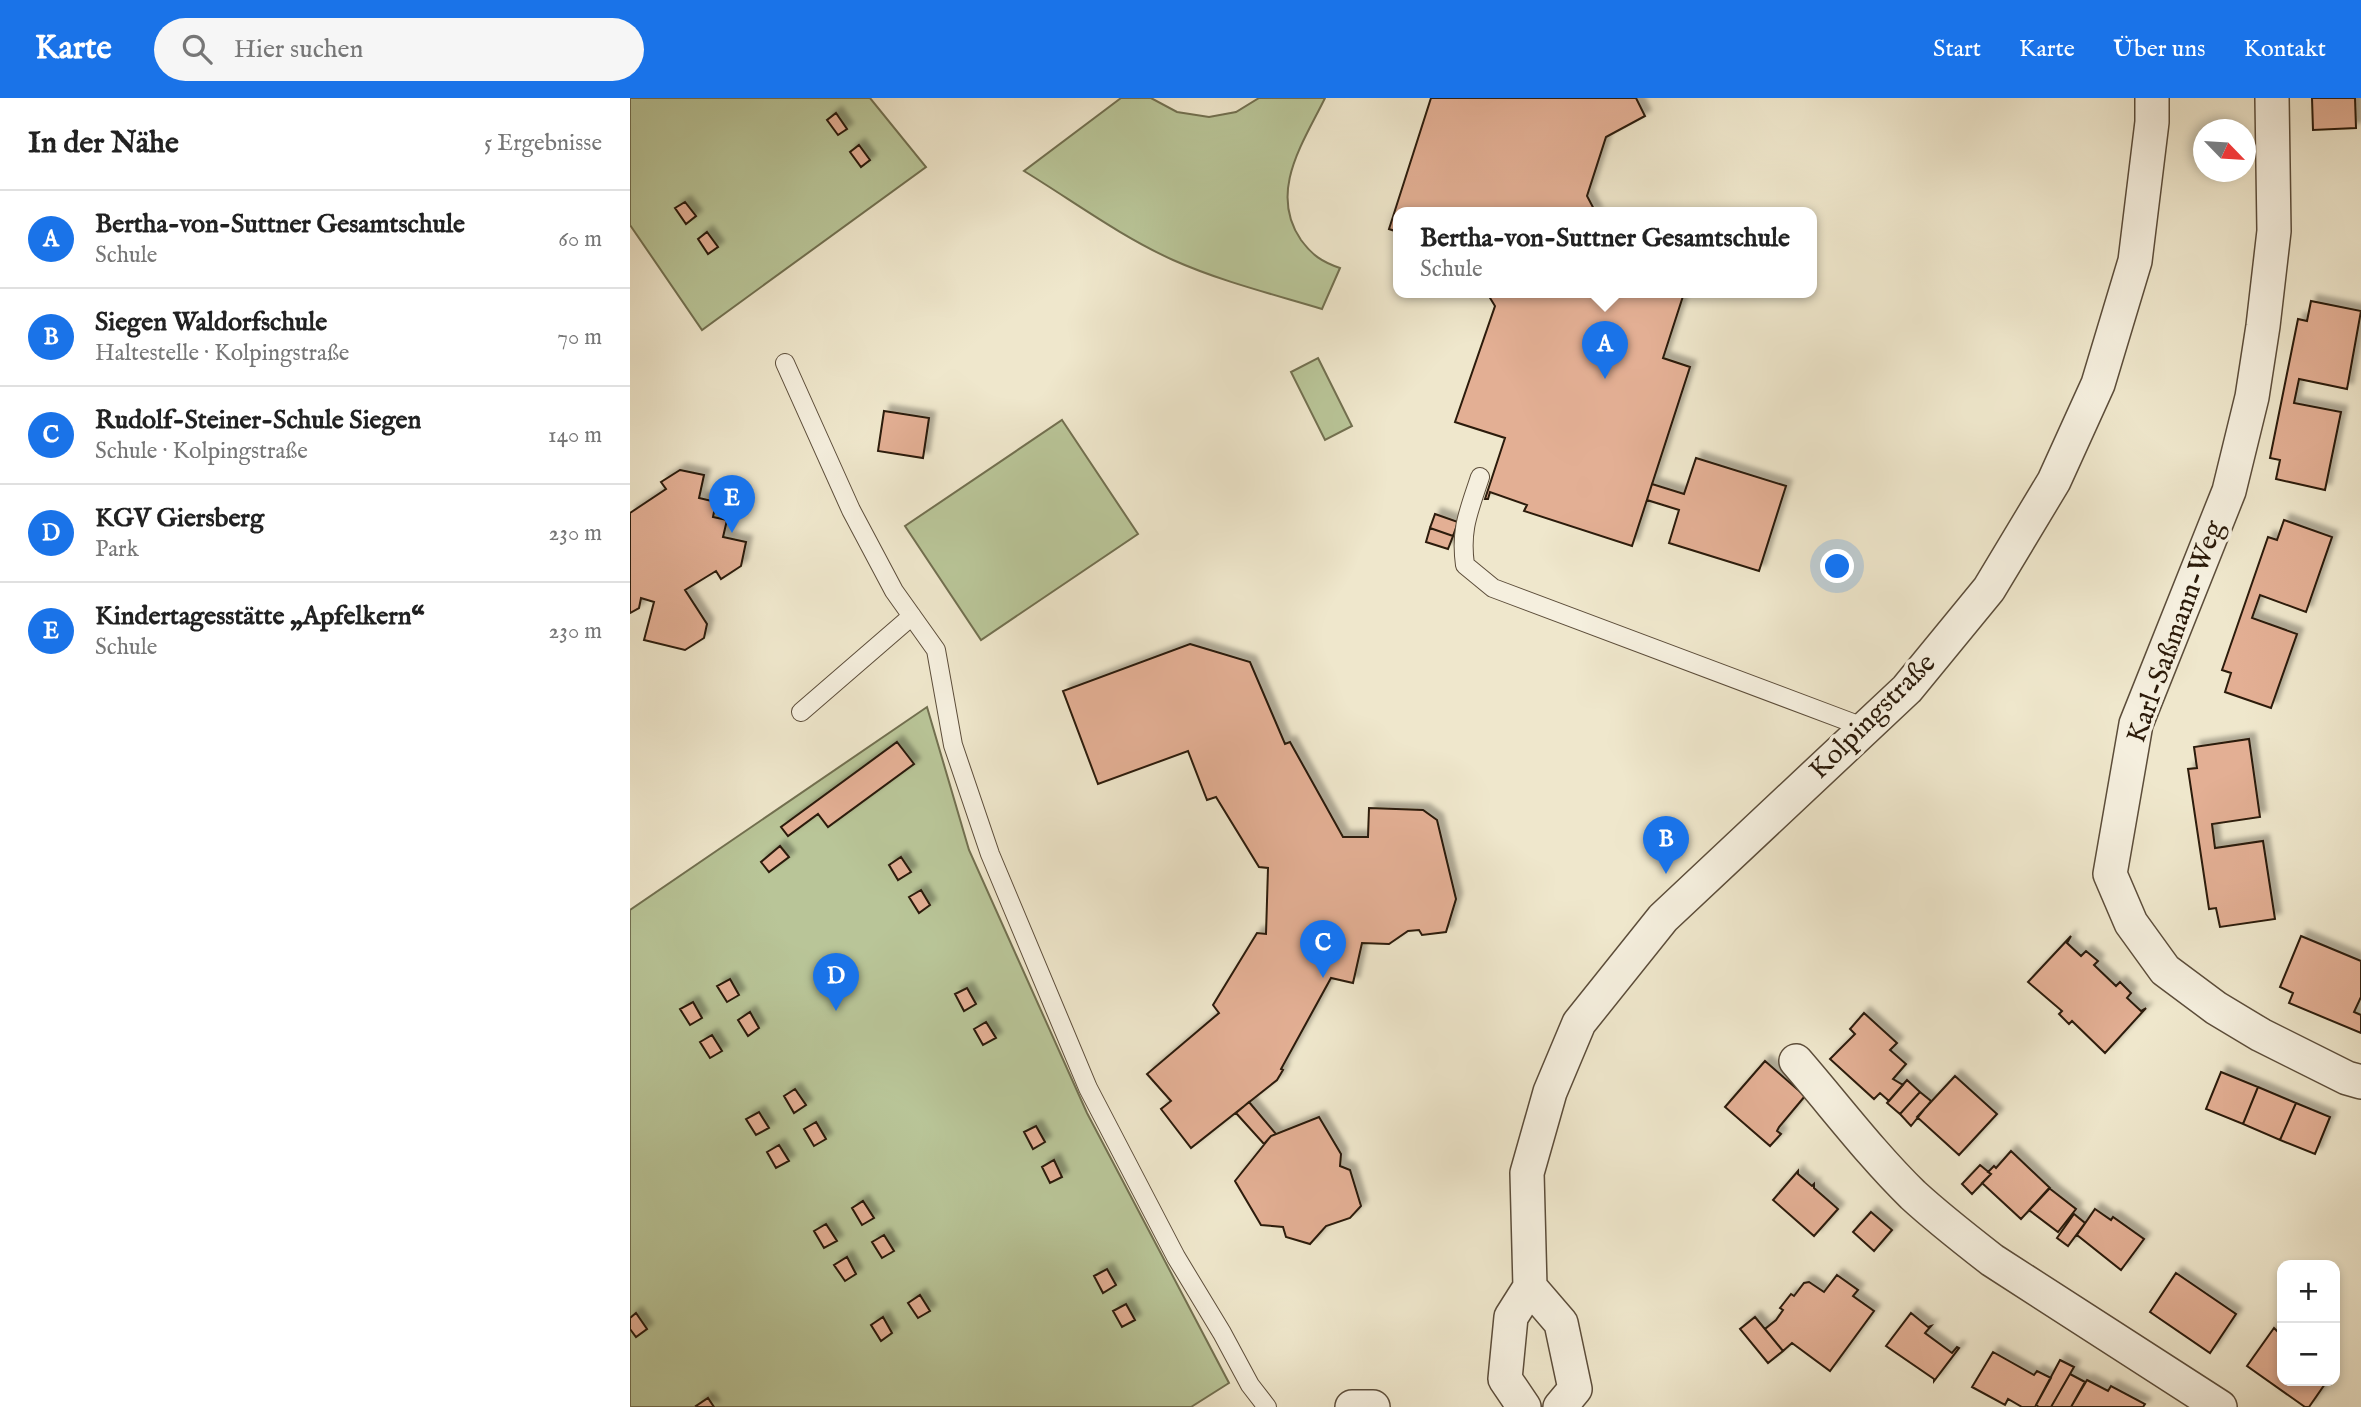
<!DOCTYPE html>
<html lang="de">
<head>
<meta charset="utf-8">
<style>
  :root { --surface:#fff; --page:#f6f6f6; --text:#222; --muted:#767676; --line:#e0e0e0; --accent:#1a73e8 }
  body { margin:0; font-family:"IM FELL English",serif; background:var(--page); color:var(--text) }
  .controls { position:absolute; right:21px; bottom:21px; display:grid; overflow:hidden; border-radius:14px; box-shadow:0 4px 10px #0003 }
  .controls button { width:63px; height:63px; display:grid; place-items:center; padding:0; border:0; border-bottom:2px solid var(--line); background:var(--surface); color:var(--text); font:35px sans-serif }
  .compass { position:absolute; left:1563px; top:21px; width:63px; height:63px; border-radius:50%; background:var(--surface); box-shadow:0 4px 10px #0003; rotate:115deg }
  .you { position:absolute; left:1208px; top:469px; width:24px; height:24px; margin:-18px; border:5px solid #fff; border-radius:50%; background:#1a73e8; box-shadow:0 0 0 10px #1a73e833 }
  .badge { display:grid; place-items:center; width:46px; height:46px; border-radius:50%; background:var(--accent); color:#fff; font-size:23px; font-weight:700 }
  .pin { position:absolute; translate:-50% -58px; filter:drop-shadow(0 2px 4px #0008) }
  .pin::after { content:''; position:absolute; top:37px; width:24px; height:21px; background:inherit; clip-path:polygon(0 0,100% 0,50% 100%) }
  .popup { position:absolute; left:763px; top:109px; width:424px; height:91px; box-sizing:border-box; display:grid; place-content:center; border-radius:14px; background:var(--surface); filter:drop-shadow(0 2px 5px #0005); font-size:23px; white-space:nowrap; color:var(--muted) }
  .popup b { font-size:26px; color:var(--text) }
  .popup::after { content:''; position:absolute; left:50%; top:100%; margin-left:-14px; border:14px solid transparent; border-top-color:var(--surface) }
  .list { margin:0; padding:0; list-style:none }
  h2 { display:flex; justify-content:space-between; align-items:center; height:91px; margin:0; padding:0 28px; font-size:30px }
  h2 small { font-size:23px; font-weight:400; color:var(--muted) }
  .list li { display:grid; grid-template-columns:46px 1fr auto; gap:21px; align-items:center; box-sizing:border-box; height:98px; padding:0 28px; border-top:2px solid var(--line) }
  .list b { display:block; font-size:26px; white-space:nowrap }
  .list p { margin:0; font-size:23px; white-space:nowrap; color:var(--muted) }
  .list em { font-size:23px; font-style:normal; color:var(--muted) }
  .icon { flex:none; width:38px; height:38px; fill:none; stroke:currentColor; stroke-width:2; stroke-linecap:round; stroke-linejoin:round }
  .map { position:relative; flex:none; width:1731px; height:1309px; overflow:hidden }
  header { display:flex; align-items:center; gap:42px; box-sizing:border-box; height:98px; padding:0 35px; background:var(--accent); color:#fff }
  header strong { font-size:33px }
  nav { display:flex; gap:38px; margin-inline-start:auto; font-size:24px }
  .search { width:490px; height:63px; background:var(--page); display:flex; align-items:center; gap:18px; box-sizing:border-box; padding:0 24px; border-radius:38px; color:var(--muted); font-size:26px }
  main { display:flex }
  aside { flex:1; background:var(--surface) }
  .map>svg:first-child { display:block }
  .green { fill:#b9c598; stroke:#727050; stroke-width:2 }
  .building { fill:#e3af94; stroke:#2b1a09; stroke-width:2; filter:url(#shadow) }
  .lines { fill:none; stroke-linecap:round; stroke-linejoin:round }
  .service-casing { stroke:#5c4d3a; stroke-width:20 }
  .minor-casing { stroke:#5c4d3a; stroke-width:36 }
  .service { stroke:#f5efde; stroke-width:18 }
  .minor { stroke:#f5efde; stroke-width:33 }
  .labels { text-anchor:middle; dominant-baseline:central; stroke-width:7; stroke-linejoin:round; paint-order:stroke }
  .street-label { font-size:28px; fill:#2b1a09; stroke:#f5efde }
</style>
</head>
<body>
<header>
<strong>Karte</strong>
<div class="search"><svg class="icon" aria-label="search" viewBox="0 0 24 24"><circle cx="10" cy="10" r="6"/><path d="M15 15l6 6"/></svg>Hier suchen</div>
<nav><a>Start</a><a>Karte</a><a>Über uns</a><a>Kontakt</a></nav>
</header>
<main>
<aside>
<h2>In der Nähe<small>5 Ergebnisse</small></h2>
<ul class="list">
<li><span class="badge">A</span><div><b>Bertha-von-Suttner Gesamtschule</b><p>Schule</p></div><em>60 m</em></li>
<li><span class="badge">B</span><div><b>Siegen Waldorfschule</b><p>Haltestelle · Kolpingstraße</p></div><em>70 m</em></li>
<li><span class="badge">C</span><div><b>Rudolf-Steiner-Schule Siegen</b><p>Schule · Kolpingstraße</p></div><em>140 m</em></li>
<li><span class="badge">D</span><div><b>KGV Giersberg</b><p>Park</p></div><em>230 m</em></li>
<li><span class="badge">E</span><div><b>Kindertagesstätte „Apfelkern“</b><p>Schule</p></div><em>230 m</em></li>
</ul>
</aside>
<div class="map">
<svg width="1731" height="1309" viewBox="0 0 1731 1309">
  <defs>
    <filter id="shadow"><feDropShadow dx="6" dy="-6" stdDeviation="2" flood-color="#0004"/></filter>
  </defs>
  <rect width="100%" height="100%" fill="#efe7cc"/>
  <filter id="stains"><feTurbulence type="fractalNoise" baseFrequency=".00286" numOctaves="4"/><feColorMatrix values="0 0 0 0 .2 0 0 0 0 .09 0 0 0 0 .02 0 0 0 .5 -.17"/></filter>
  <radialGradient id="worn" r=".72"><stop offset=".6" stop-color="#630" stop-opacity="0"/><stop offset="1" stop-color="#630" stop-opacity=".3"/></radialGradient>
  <path class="green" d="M0 0H240L296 69 72 232 0 127Z
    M491 0H521L547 14 579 19 606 14 629 0H695C673 45 638 94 671 142 682 157 692 164 710 170L692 211C642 196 590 183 543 162 490 138 443 103 394 73Z
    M688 260 722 328 695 342 661 274Z
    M432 322 508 436 351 542 275 428Z
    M297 609 339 752 457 1015 599 1285 561 1309H0V812Z"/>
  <path class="building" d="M801 0H1006L1015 18 976 39 957 98 966 115H768V134L759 131Z
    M1682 0H1725L1726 30 1683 32Z
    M206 15 217 31 208 37 197 22Z
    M229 47 240 62 231 69 220 54Z
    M55 104 66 118 56 126 45 110Z
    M77 134 88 149 78 156 68 141Z
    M857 195H1054L1033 260 1060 269 1002 448 894 413 897 407 860 394 858 401H855L875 340 825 324 865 208Z
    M1681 203 1731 213 1717 291 1669 281 1664 305 1711 314 1695 392 1646 381 1650 362 1640 360 1668 221 1677 223Z
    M254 313 299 320 293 360 248 353Z
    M1066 360 1156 388 1129 473 1039 445 1049 412 1017 402 1022 386 1054 396Z
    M50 372 74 377 69 400 86 404 83 419 97 422 93 439 116 444 111 468 91 481 86 473 55 492 77 526 74 540 55 552 14 542 24 504 11 500 9 510 0 515V415L36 391 31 384Z
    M805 416 828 424 823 438 800 430Z
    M1654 422 1702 439 1676 514 1630 497 1622 520 1667 536 1641 610 1595 594 1601 575 1592 572 1638 439 1647 442Z
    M800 430 823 438 818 451 796 444Z
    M560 546 620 564 655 646 660 644 713 739H738L739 710 793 712 807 722 826 801 816 834 792 837 789 832 778 833 759 846 732 845 723 885 701 880 651 971 653 972 647 982 561 1050 531 1011 541 1003 517 976 589 915 583 907 627 835 636 836 638 770 629 769 586 699 577 702 558 653 468 686 433 593Z
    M1619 641 1630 719 1582 726 1585 750 1633 743 1645 821 1590 829 1586 810 1579 811 1558 671 1567 670 1564 649Z
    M267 644 284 666 198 729 188 716 158 738 151 729Z
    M150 748 159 759 139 774 131 764Z
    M271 759 281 774 268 782 259 767Z
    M291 792 300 807 289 815 279 799Z
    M1441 838 1437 845 1451 858 1456 853 1468 863 1464 867 1486 888 1490 884 1501 895 1497 900 1511 913 1516 910 1475 955 1442 923 1439 926 1429 916 1432 913 1398 884Z
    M1671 838 1731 863V899L1724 914 1731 917V935L1659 905 1663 895 1650 889Z
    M100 881 109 897 97 904 87 888Z
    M337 890 346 906 334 913 325 896Z
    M63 904 72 920 60 927 50 911Z
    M120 914 129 930 118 938 108 922Z
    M1234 915 1267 945 1260 952 1276 966 1263 981 1273 987 1259 1003 1250 995 1244 1001 1200 961 1225 936 1220 931Z
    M356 924 366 940 353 947 344 931Z
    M82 937 92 953 80 960 70 944Z
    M1135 963 1175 998 1149 1029 1147 1033 1151 1036 1140 1048 1095 1009Z
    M1591 974 1628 989 1613 1026 1576 1011Z
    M1325 978 1367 1016 1329 1057 1287 1019Z
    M1277 982 1290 994 1270 1016 1257 1005Z
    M1628 989 1666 1005 1650 1042 1613 1026Z
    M165 991 176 1007 164 1015 154 998Z
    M1290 994 1301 1003 1281 1028 1270 1016Z
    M619 1004 646 1036 641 1038 634 1046 606 1015Z
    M1666 1005 1700 1019 1685 1056 1650 1042Z
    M129 1014 139 1030 126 1037 116 1021Z
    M689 1019 711 1056 710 1068 720 1072 731 1108 720 1120 696 1128 680 1146 656 1139 653 1129 631 1127 605 1083 641 1038Z
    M186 1024 196 1041 184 1048 174 1031Z
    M406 1028 415 1044 403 1051 394 1034Z
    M149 1047 159 1063 146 1070 137 1054Z
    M1381 1053 1420 1090 1391 1121 1352 1085 1361 1076 1358 1074 1364 1068 1366 1070Z
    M424 1062 432 1079 420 1085 412 1069Z
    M1350 1067 1361 1076 1342 1096 1332 1086Z
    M1168 1073V1076L1182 1088 1184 1086V1090L1208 1111 1184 1138 1143 1102Z
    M1419 1090 1446 1111 1428 1134 1399 1112Z
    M233 1103 244 1120 232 1127 222 1110Z
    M1465 1111 1481 1122 1483 1119 1514 1141 1491 1172 1447 1137Z
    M1241 1114 1262 1132 1244 1153 1223 1134Z
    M1444 1116 1455 1125 1438 1148 1427 1140Z
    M196 1126 207 1143 194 1150 184 1133Z
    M254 1137 264 1153 252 1160 242 1144Z
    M217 1159 226 1176 215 1183 204 1167Z
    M477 1171 486 1187 473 1195 464 1178Z
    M1546 1175 1606 1216 1580 1255 1520 1214Z
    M1207 1177 1228 1192 1223 1198 1244 1213 1200 1273 1162 1245 1153 1253 1135 1231 1146 1222 1153 1212 1150 1210 1161 1196 1164 1198 1174 1185 1179 1184 1194 1194Z
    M290 1197 300 1213 288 1220 278 1205Z
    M496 1206 505 1222 492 1229 483 1213Z
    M6 1215 17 1231 6 1239 0 1231V1220Z
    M1281 1215 1298 1229 1301 1228 1295 1235 1322 1255 1327 1249 1329 1250 1304 1283V1281L1256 1248Z
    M253 1219 262 1235 251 1243 241 1227Z
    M1125 1219 1153 1253 1138 1265 1110 1231Z
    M1644 1230 1652 1238V1283H1697L1679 1309H1675L1617 1268Z
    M1363 1254 1404 1277 1407 1273 1421 1280 1405 1309H1392L1378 1301 1375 1307 1342 1289Z
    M1430 1262 1444 1269 1421 1309H1409L1406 1307Z
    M1440 1276 1455 1284 1441 1309H1421Z
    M1457 1282 1478 1293 1481 1288 1515 1306 1513 1309H1441Z
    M78 1300 84 1309H67L66 1308Z"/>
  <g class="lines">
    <defs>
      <path id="service" d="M155 265 221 412 264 493 306 552 323 647 360 756 458 990 546 1159 592 1235 620 1287 637 1309
        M850 379C839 413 830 431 835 467L863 490 1236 630
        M171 614 282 518"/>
      <path id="minor" d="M1642 0 1644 133 1633 228 1622 299 1599 393 1506 626 1480 776 1501 825 1535 872 1586 910 1631 937 1717 980 1731 984
        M1166 963C1205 1008 1241 1056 1283 1097 1308 1120 1335 1141 1362 1162L1590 1309
        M900 1189 931 1225 945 1291 930 1309
        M722 1309H743
        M894 1309 875 1281 881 1219 900 1189 897 1075 920 994 949 925 1033 820 1277 591 1359 491 1424 383 1468 286 1505 163 1522 24V0"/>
    </defs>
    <use href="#service" class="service-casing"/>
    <use href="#minor" class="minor-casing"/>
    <use href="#service" class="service"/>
    <use href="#minor" class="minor"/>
  </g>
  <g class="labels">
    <g class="street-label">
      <text transform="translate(1546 534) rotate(-70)">Karl-Saßmann-Weg</text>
      <text transform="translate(1243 619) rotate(-45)">Kolpingstraße</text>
    </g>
  </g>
  <rect width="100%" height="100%" filter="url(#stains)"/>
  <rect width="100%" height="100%" fill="url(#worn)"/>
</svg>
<div class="controls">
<button>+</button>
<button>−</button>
</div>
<svg class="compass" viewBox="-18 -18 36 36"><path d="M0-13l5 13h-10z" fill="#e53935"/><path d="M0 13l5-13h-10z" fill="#767676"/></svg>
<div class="you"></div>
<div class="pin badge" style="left:975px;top:281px">A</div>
<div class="popup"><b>Bertha-von-Suttner Gesamtschule</b>Schule</div>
<div class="pin badge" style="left:1036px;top:776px">B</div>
<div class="pin badge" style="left:693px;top:880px">C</div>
<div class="pin badge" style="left:206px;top:913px">D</div>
<div class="pin badge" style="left:102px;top:435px">E</div>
</div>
</main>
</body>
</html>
